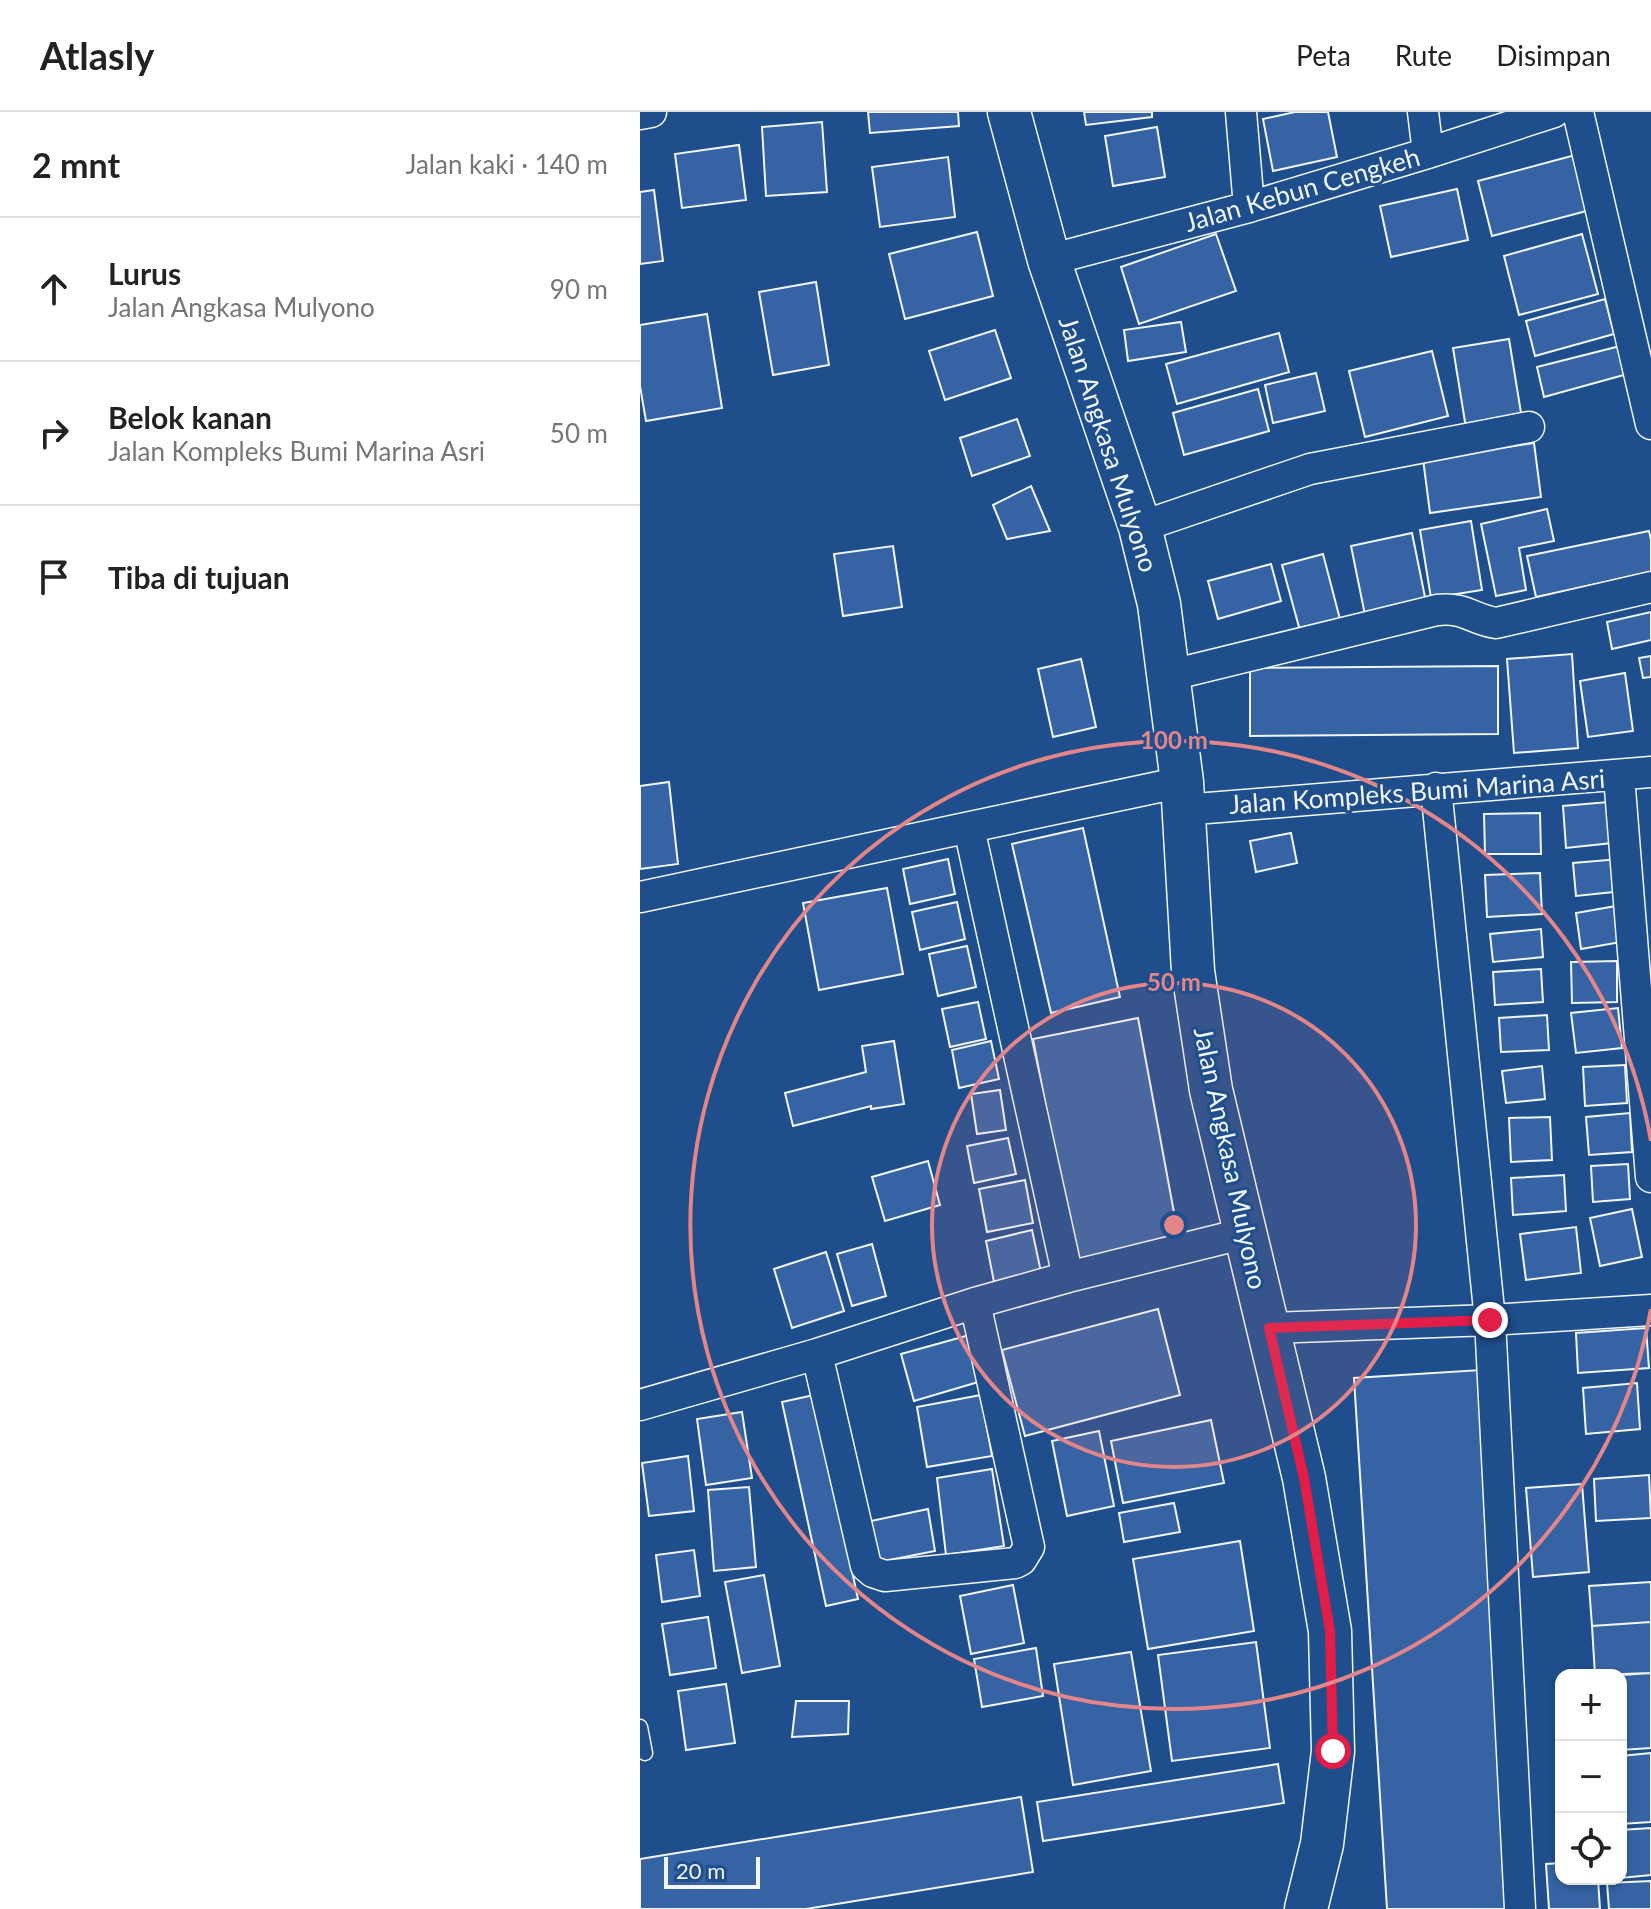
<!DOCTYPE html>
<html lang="id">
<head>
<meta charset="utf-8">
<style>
  :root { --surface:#fff; --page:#f6f6f6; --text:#222; --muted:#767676; --line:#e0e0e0 }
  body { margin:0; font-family:Lato,sans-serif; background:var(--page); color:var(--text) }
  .controls { position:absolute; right:24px; bottom:24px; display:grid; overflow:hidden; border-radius:16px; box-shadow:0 2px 6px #0004 }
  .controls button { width:72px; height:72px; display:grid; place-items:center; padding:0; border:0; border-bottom:2px solid var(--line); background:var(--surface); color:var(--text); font:40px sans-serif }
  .scale { position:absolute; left:24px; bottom:20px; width:96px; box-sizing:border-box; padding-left:8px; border:4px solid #f2f6ff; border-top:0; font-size:22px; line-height:28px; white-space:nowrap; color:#f2f6ff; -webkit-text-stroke:6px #1f4e8c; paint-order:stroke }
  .stop { position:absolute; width:24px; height:24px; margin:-18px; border:6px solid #e11d48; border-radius:50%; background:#fff }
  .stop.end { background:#e11d48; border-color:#fff; box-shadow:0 2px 8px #0008 }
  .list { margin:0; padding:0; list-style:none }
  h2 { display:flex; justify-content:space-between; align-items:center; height:104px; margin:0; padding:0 32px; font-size:34px }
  h2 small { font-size:26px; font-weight:400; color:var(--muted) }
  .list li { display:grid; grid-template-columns:52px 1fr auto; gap:24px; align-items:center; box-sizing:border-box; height:144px; padding:0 32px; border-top:2px solid var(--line) }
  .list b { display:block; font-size:30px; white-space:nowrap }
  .list p { margin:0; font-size:26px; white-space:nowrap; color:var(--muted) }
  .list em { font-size:26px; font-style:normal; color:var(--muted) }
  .icon { flex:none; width:44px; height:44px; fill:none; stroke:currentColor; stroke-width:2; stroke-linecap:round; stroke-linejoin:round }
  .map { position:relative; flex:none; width:1011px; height:1797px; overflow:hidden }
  header { display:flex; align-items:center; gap:48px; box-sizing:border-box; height:112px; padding:0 40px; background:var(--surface); border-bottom:2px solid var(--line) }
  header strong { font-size:38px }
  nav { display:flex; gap:44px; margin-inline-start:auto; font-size:28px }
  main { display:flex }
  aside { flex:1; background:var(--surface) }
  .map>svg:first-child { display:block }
  .building { fill:#3563a3; stroke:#f2f6ff; stroke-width:2 }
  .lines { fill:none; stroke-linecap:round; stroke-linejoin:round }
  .service-casing { stroke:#f2f6ff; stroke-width:17 }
  .minor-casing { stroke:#f2f6ff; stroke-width:33 }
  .secondary-casing { stroke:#f2f6ff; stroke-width:45 }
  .service { stroke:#1f4e8c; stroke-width:14 }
  .minor { stroke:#1f4e8c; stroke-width:30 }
  .secondary { stroke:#1f4e8c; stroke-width:42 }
  .route { stroke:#e11d48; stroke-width:10 }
  .ring { fill:none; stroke:#e38589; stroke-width:4 }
  .labels { text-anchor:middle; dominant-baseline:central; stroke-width:6; stroke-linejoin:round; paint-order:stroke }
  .street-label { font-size:26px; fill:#f2f6ff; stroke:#1f4e8c }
  .centre { fill:#e38589; stroke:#1f4e8c; stroke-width:4 }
  .ring-label { font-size:24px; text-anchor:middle; font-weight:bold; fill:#e38589; stroke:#1f4e8c; stroke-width:6; stroke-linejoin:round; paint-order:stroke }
</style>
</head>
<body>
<header>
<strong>Atlasly</strong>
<nav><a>Peta</a><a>Rute</a><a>Disimpan</a></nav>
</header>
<main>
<aside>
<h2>2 mnt<small>Jalan kaki · 140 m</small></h2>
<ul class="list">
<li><svg class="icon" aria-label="ahead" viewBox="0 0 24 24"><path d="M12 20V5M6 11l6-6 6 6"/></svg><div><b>Lurus</b><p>Jalan Angkasa Mulyono</p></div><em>90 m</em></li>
<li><svg class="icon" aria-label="right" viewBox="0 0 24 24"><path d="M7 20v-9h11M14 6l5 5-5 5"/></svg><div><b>Belok kanan</b><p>Jalan Kompleks Bumi Marina Asri</p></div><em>50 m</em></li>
<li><svg class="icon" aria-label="arrive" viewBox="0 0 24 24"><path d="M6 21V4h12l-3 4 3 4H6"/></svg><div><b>Tiba di tujuan</b></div></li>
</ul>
</aside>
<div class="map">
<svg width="1011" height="1797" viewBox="0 0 1011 1797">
  <rect width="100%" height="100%" fill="#1f4e8c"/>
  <path class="building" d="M228 0H318L319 14 230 21Z
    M444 0H512V5L446 13Z
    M655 0H688L697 45 633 59 623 7Z
    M182 10 187 80 126 84 122 15Z
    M517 15 525 65 473 74 465 24Z
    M99 33 106 88 42 96 35 42Z
    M939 42 954 97 852 124 838 69Z
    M308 45 315 105 240 115 232 55Z
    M817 77 828 128 751 145 740 94Z
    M14 78 23 149 0 152V80Z
    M337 120 353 184 265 207 249 142Z
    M576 122 596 179 499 212 481 155Z
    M942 122 958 182 879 203 864 144Z
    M176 170 189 253 133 263 119 180Z
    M965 187 974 222 895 244 886 209Z
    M67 202 82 296 6 309 0 274V213Z
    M541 210 546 240 488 249 484 218Z
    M355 218 371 266 305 288 289 239Z
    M639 221 649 260 537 292 526 252Z
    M869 227 882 307 826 316 813 236Z
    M984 233 991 261 904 285 897 255Z
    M792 239 808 304 725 325 709 259Z
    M676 261 685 299 633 311 625 273Z
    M618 277 629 319 544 343 533 301Z
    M377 307 390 344 332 364 320 326Z
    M894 331 901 385 790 401 783 347Z
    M391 374 410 419 367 427 353 393Z
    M907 397 914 429 879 436 886 478 856 484 841 412Z
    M831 409 842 478 791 486 780 418Z
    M1009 419 1011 428V460L896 485 887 444Z
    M772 421 786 490 725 503 711 434Z
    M253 434 262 495 203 504 194 442Z
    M683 442 702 515 662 526 642 453Z
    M631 452 641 489 578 507 568 469Z
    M1011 500V528L972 537 967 510Z
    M932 542 938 636 874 641 867 547Z
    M1011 544V565L1003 566 999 546Z
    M441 547 456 615 413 625 398 557Z
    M858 554V622L610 624V556Z
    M985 561 993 619 948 625 940 569Z
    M29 670 38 752 0 757V674Z
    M968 690 972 731 926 736 923 694Z
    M900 701 901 742H845L844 702Z
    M443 716 480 885 411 901 372 732Z
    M651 721 657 751 616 760 610 729Z
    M308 747 315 782 270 792 263 757Z
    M980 747 983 779 936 784 933 751Z
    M900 761 902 802 847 805 845 763Z
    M247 776 263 862 179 878 163 791Z
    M317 790 325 827 280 838 272 800Z
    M976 794 981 830 941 837 936 801Z
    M901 817 903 845 853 850 850 822Z
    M327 834 336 875 298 884 289 842Z
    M977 849V890L932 891 931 850Z
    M901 857 903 890 855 893 853 860Z
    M338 890 346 927 310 935 302 897Z
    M978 896 982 936 936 941 931 901Z
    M907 903 909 938 861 940 859 906Z
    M498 906 540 1133 436 1153 393 927Z
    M254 929 264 992 231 997V994L153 1014 145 981 226 960 222 934Z
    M351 929 359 967 319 976 312 938Z
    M985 953 987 991 945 994 943 955Z
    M902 954 905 987 866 991 862 959Z
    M360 978 366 1018 337 1022 331 982Z
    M990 1001 992 1040 949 1043 946 1005Z
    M910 1005 912 1048 871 1050 869 1006Z
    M368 1026 376 1062 334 1071 327 1034Z
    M288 1049 300 1093 245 1109 232 1065Z
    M988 1052 990 1087 953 1090 951 1054Z
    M924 1063 926 1099 873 1103 871 1066Z
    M385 1068 393 1111 347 1120 339 1077Z
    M992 1097 1002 1145 960 1154 950 1106Z
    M936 1115 941 1161 886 1168 880 1122Z
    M392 1118 401 1160 354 1170 346 1129Z
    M232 1132 246 1184 212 1194 197 1142Z
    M186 1140 204 1199 152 1216 134 1157Z
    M518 1197 540 1283 385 1324 362 1238Z
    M1006 1216 1009 1256 938 1261 936 1221Z
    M333 1222 345 1268 274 1289 261 1242Z
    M841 1258 874 1797H747L714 1266Z
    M997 1271 1000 1317 946 1322 943 1276Z
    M174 1283 218 1487 186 1494 142 1290Z
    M341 1283 352 1344 287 1355 277 1295Z
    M102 1300 112 1366 66 1373 57 1307Z
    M571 1308 584 1371 483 1391 471 1329Z
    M459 1319 474 1394 427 1404 412 1329Z
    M48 1344 54 1399 9 1404 2 1351Z
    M352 1357 364 1434 306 1443 297 1366Z
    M1009 1363 1011 1406 956 1409 954 1367Z
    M942 1372 949 1460 893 1465 886 1376Z
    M109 1375 116 1455 74 1459 68 1378Z
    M534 1391 540 1420 484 1430 479 1401Z
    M288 1397 295 1439 239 1450 231 1409Z
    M600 1429 614 1519 508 1537 493 1447Z
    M54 1438 60 1484 22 1490 16 1443Z
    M124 1463 140 1554 102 1561 85 1470Z
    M1011 1470V1510L952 1514 949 1474Z
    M373 1473 384 1531 331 1542 320 1484Z
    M68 1505 76 1556 30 1563 22 1512Z
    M1011 1510V1561L955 1563 952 1514Z
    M616 1530 630 1636 532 1649 518 1543Z
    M396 1536 403 1584 342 1595 334 1547Z
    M491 1540 511 1659 433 1673 414 1552Z
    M1011 1561V1636L981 1638V1563Z
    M86 1572 95 1631 46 1638 38 1579Z
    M156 1589H209L208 1622 152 1625Z
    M1011 1641V1710L981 1712V1644Z
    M638 1652 644 1691 403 1729 397 1690Z
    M381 1685 393 1760 166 1797H0V1747Z
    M1011 1716V1763L981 1766V1718Z
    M921 1751V1767H958L960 1797H909L906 1752Z
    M1011 1769V1797H969L967 1771Z"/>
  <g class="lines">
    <defs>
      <path id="service" d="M0 1615 5 1641"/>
      <path id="minor" d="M601 0 609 95
        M783 0 788 41
        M938 0 1011 312
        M0 2 11 0
        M409 148 609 95 788 41 914 0
        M500 415 670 357 889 315
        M527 564 797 498C826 495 831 507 856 511L1011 475
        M979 664 1011 1065
        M796 676 850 1208 880 1797
        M543 698 1011 660
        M329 716 428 1165
        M0 785 542 670
        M629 1216 850 1208 1011 1198
        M177 1242 226 1454 233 1460 245 1464 375 1451 381 1448 389 1435 335 1191
        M0 1293 177 1242 335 1191 428 1165 606 1121"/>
      <path id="secondary" d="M369 0 409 148 500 415 519 492 542 670 553 859 571 978 664 1366 690 1519 693 1639 682 1732 666 1797"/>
    </defs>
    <use href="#service" class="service-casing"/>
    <use href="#minor" class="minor-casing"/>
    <use href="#secondary" class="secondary-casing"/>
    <use href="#service" class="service"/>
    <use href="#minor" class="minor"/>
    <use href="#secondary" class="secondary"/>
  </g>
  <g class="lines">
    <path class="route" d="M693 1639 690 1519 664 1366 629 1216 850 1208"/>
  </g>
  <circle cx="534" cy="1113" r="242" fill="#e38589" fill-opacity=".12"/>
  <g class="ring">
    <circle cx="534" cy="1113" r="242"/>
    <path d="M1011 1197A484 484 0 1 1 1011 1029"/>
  </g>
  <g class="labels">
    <g class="street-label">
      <text transform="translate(662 77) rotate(-16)">Jalan Kebun Cengkeh</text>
      <text transform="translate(469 332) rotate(72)">Jalan Angkasa Mulyono</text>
      <text transform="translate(777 679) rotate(-4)">Jalan Kompleks Bumi Marina Asri</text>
      <text transform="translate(591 1046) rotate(78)">Jalan Angkasa Mulyono</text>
    </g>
  </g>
  <circle cx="534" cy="1113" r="12" class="centre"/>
  <g class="ring-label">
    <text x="534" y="637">100 m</text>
    <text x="534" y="879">50 m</text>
  </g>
</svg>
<div class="controls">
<button>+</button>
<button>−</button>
<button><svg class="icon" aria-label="locate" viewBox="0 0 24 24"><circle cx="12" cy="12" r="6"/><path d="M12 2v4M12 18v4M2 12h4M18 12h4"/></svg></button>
</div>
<div class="scale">20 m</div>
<div class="stop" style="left:693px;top:1639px"></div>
<div class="stop end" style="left:850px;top:1208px"></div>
</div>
</main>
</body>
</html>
